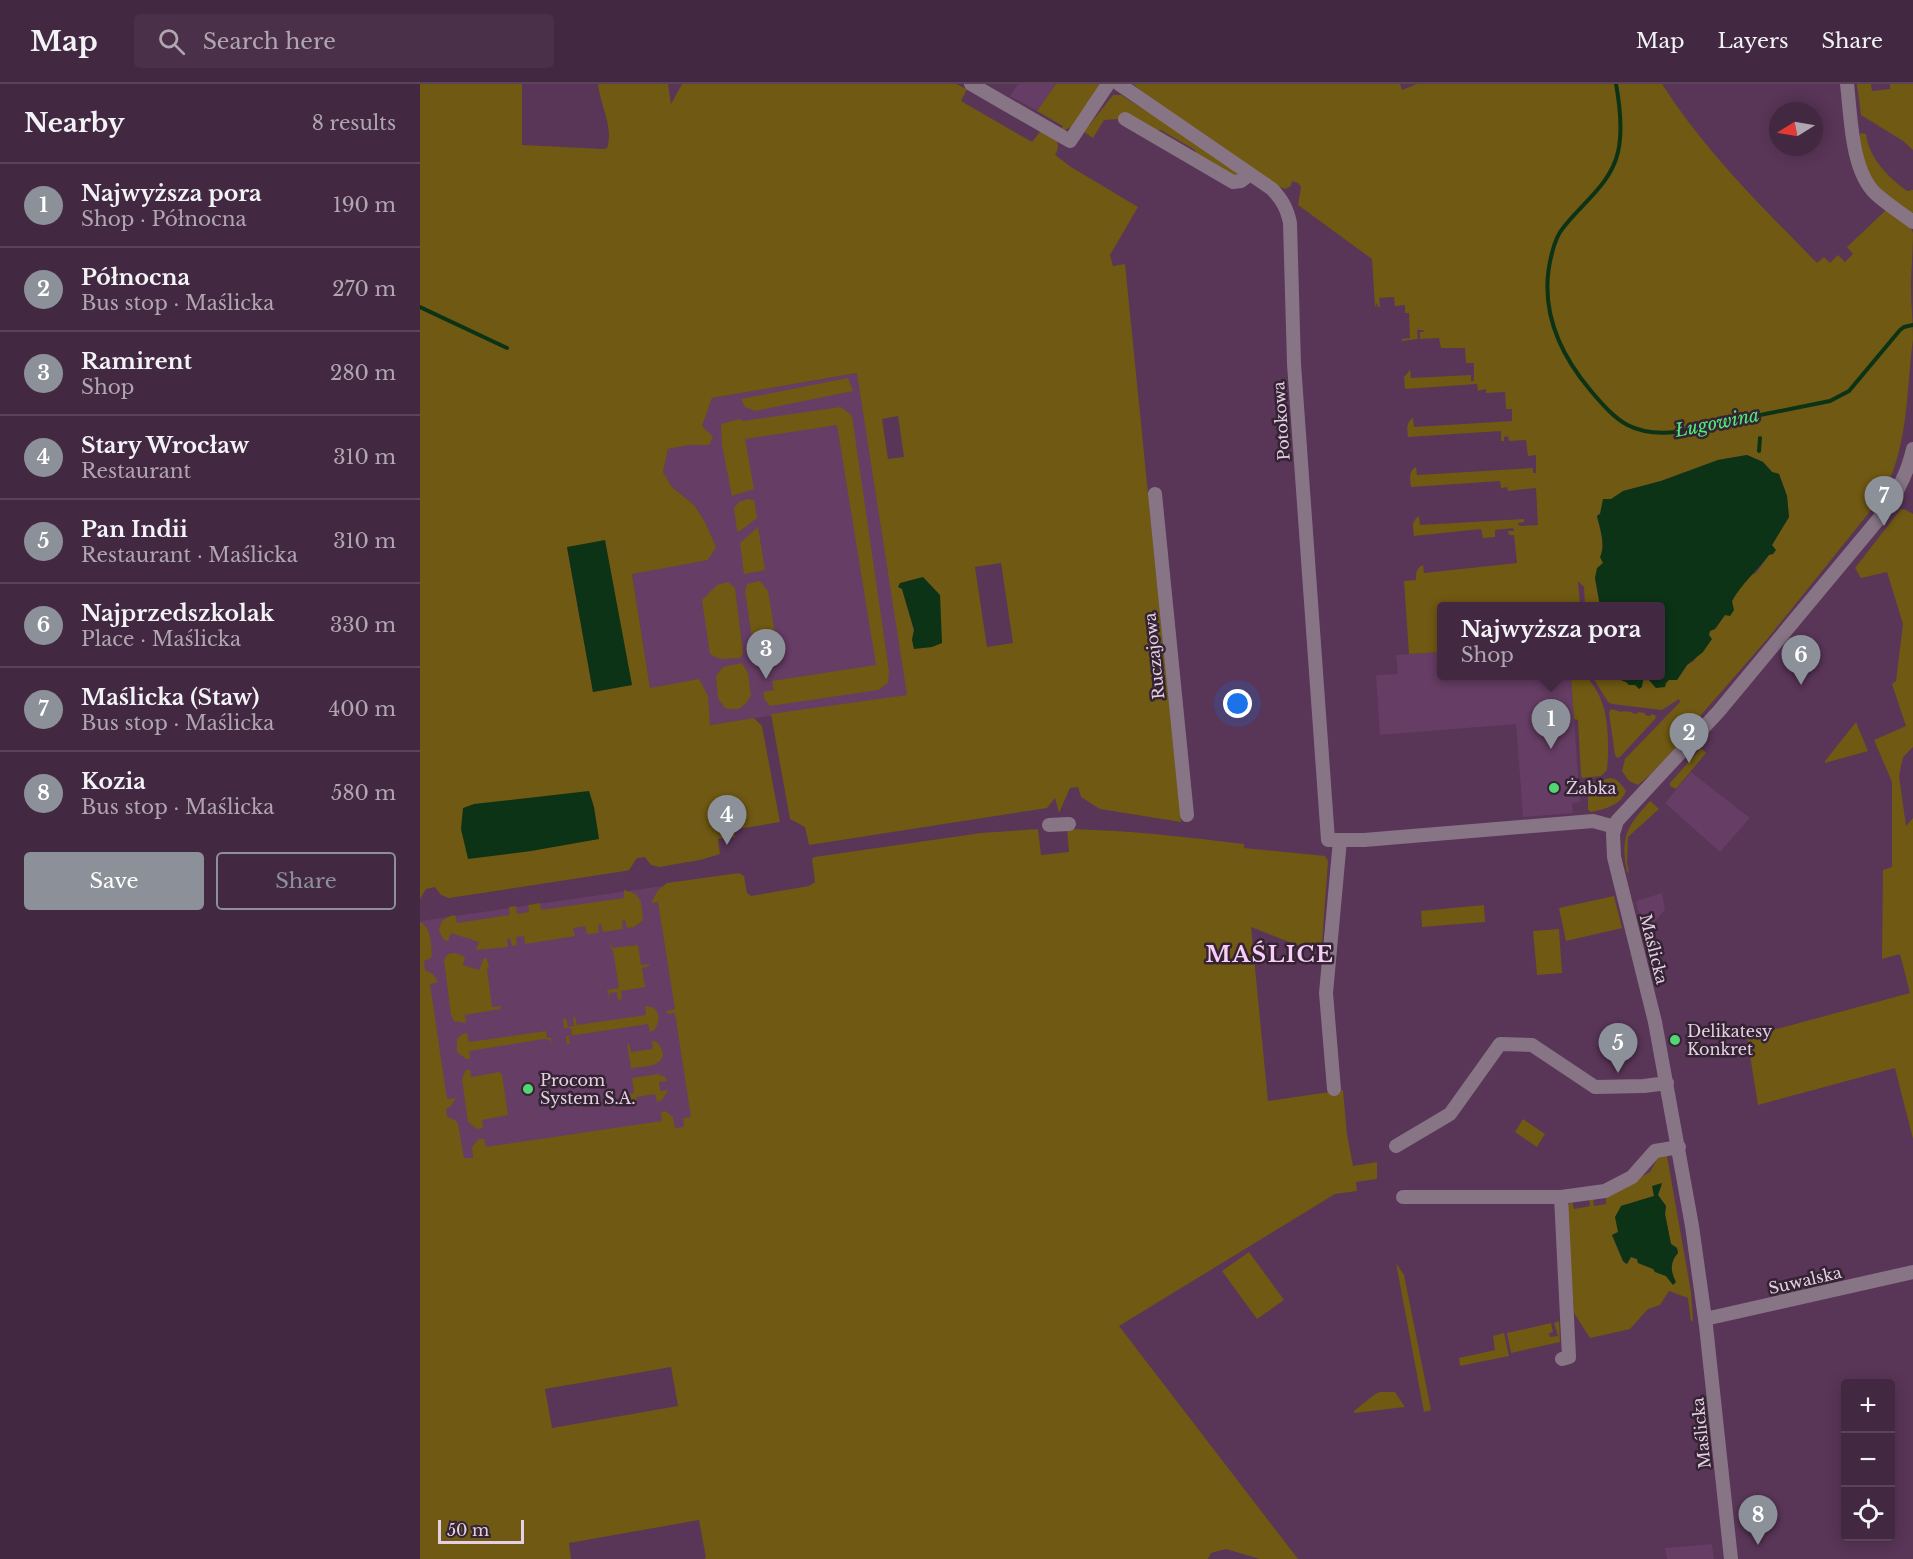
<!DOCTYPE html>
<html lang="en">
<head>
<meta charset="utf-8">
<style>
  :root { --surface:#432841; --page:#4a3048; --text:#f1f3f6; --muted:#afa6b1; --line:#5b445a; --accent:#8c9099 }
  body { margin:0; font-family:"Libre Baskerville",serif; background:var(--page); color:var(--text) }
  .controls { position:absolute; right:18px; bottom:18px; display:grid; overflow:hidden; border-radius:6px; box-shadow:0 3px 15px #0003 }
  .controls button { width:54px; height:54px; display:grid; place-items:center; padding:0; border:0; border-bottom:2px solid var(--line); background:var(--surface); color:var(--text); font:30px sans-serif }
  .compass { position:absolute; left:1349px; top:18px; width:54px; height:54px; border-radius:50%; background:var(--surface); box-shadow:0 3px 15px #0003; rotate:259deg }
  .scale { position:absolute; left:18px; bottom:15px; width:86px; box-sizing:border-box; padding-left:6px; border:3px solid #e5cfe3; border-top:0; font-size:16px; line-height:21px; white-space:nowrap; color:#e5cfe3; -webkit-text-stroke:4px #342433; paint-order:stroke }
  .you { position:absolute; left:818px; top:620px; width:21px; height:21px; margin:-15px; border:4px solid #fff; border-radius:50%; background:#1a73e8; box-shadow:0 0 0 9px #1a73e833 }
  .badge { display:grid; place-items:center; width:39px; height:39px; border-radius:50%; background:var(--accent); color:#fff; font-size:20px; font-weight:700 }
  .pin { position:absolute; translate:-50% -50px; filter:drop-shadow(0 2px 3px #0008) }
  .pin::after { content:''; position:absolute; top:32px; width:21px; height:18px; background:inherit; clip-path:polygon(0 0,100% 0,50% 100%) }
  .popup { position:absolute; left:1017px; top:518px; width:228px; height:78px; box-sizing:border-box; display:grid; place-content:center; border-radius:6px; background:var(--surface); filter:drop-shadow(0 2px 4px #0005); font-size:20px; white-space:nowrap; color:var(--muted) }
  .popup b { font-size:22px; color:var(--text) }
  .popup::after { content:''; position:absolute; left:50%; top:100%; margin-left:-12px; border:12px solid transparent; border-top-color:var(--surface) }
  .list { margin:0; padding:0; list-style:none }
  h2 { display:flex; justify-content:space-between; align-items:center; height:78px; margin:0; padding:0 24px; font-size:26px }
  h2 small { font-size:20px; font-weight:400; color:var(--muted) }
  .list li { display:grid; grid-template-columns:39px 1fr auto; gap:18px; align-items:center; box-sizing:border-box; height:84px; padding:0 24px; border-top:2px solid var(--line) }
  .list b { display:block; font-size:22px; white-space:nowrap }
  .list p { margin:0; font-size:20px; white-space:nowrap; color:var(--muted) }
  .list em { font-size:20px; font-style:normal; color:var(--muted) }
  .actions { display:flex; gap:12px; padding:18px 24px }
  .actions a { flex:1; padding:14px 0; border:2px solid var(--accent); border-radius:6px; text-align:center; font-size:21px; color:var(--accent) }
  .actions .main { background:var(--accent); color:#fff }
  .icon { flex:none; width:33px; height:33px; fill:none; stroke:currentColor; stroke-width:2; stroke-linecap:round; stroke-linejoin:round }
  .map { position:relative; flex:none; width:1493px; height:1475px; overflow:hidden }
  header { display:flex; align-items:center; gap:36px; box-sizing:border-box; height:84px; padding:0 30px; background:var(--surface); border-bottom:2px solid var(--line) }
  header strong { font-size:28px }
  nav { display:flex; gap:33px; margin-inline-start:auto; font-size:21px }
  .search { width:420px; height:54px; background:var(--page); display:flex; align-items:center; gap:15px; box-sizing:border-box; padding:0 21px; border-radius:6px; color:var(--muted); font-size:22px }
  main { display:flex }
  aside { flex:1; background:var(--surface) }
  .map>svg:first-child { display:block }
  .built { fill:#663d64 }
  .green { fill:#705912; fill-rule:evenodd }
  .water { fill:#0c3316 }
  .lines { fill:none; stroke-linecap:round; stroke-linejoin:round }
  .stream { stroke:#0c3316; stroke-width:4 }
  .minor { stroke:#877585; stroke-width:14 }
  .poi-dot { fill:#52d673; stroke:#342433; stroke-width:2 }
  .labels { text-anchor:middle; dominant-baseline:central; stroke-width:5; stroke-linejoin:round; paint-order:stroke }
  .street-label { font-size:16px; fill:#e5cfe3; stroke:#342433 }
  .poi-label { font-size:16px; fill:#e5cfe3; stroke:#342433; text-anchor:start }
  .water-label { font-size:18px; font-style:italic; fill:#52e97b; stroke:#342433 }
  .district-label { font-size:22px; font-weight:bold; letter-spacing:1.5px; fill:#facdf6; stroke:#342433 }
</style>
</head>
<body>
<header>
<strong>Map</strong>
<div class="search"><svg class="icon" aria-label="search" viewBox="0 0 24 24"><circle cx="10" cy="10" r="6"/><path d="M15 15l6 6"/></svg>Search here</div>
<nav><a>Map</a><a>Layers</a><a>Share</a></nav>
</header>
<main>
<aside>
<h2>Nearby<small>8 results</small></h2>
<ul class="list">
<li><span class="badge">1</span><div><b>Najwyższa pora</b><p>Shop · Północna</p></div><em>190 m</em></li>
<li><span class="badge">2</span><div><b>Północna</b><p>Bus stop · Maślicka</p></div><em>270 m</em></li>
<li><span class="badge">3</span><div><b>Ramirent</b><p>Shop</p></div><em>280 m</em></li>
<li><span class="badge">4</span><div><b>Stary Wrocław</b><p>Restaurant</p></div><em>310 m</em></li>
<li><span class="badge">5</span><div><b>Pan Indii</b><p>Restaurant · Maślicka</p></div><em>310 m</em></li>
<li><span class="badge">6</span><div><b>Najprzedszkolak</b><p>Place · Maślicka</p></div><em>330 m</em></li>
<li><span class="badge">7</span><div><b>Maślicka (Staw)</b><p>Bus stop · Maślicka</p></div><em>400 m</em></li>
<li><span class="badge">8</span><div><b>Kozia</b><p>Bus stop · Maślicka</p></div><em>580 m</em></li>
</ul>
<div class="actions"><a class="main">Save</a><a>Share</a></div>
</aside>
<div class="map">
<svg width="1493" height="1475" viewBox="0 0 1493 1475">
  <rect width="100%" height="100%" fill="#593557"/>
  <path class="built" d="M598 0H636L617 27 590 12Z
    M438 289 488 611 289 641 288 612 230 605 212 489 287 476 284 436 274 421 252 403 243 388 248 365 269 361H289L282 342 292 314Z
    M1021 568 1022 592H1151L1160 718 1152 719 1153 729 1103 733 1096 640 960 651 956 591 978 590 976 571Z
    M1271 688 1330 734 1300 768 1245 719Z
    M242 802 240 817 274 1043 31 1079 0 893V837Z
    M1242 809 1245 826 1224 850 1216 817Z
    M1292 1460 1294 1475H1247L1245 1464Z"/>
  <path class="green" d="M0 0H102V61L184 65 187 64C194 43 180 21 178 0H248L251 20 262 0H536L547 5 541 17 612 58 622 45C633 52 643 57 635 71L651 83 718 123 690 171 693 182 705 180 761 738 680 725 661 713 658 703 650 704 639 729 635 714 627 724 389 761 385 743 370 735 351 630 487 611 437 289 292 314 282 342 293 353 289 361H269L248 365 243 388 252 403 274 421 284 436 296 463 288 476 212 490 230 604 279 595 288 612 290 641 334 634 342 642 360 738 318 745 315 724 305 725 308 745H314L315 753 298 755 300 770 280 776 239 783 231 781 225 773 217 774 209 786 205 787 29 814 21 811 15 803 6 805 0 815ZM478 332 484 373 468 375 462 335ZM147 463 211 601 173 608ZM581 479 593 559 567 563 555 483ZM482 505 512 563 492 556 494 546Z
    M636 0H683L653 42 645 46H641L643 42 617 27Z
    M713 0H980L982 6 997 0H1242C1285 67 1341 122 1397 179L1404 173 1410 179 1418 171 1425 178 1433 170 1427 163 1466 126C1475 131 1491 138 1493 149 1493 165 1491 188 1491 204 1491 221 1493 238 1493 255 1486 309 1489 366 1460 415L1349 553 1261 654 1259 660 1231 690 1218 701 1209 697 1202 687 1205 675 1260 618 1259 615 1242 626 1192 620 1188 618 1172 592H1191L1206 598 1229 596 1236 604 1249 595 1257 596 1267 581 1274 577 1290 547 1295 545 1305 531 1315 511 1329 492 1336 489 1349 471 1352 461 1369 433 1367 412 1359 390 1352 388 1343 378 1327 371 1298 376 1241 397 1203 407 1177 432C1180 445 1185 459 1181 471L1183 479 1175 494 1180 522H1165L1164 503 1158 497 1160 522H1022L1021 568 989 570 984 497 996 496C996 489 996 484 1003 481L1004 489 1097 479 1094 451H1089L1088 447H1094L1093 444 1075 446V453L1063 454 1061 445 994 452C993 444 991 437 999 432L1000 441 1104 435V438L1098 439 1099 442 1118 441 1116 404 1088 407 1087 403 1078 405 1081 404 1080 397 991 403C990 395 988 387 996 383L997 391 1113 384V389H1116V371L1108 372 1106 356 1089 357 1088 352 1084 353V357H1081V347L988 353C987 345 986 338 993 334L994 343 1092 337V325H1086L1085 308 1066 309V305L1057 307 1058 305 1057 300 985 305 984 293 990 286 991 294 1051 291V297H1054V279H1046L1045 264H1021L1019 254 1000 255V248H1004L1003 246H997L998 255 982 257V255L990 254 989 229H985V221L975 222 974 213 959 214 960 223H958L957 219 955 223 952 175 878 121 881 103 878 99 872 97 871 102 865 105 855 101 823 77 727 12Z
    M1437 0H1451L1452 7 1470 5V0H1493V66L1483 57 1441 31Z
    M693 11H701L818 86 819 94 777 72 775 66 741 46 735 47 703 29 699 35 684 36 673 54 664 48Z
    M1441 49 1446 50C1449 74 1468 93 1487 107L1493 106V131C1467 112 1448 100 1441 67 1440 60 1438 56 1441 49Z
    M428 294 433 307 335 327 325 323 321 315Z
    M421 323 432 332 469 587 468 599 458 606 350 622 345 616 343 608 354 606 352 597 456 581 417 341 325 355 334 405 312 412 302 361 301 340 320 335 323 337Z
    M328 415 334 416 337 434 320 447H317L314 424 319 418Z
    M1484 425 1493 430V663L1483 673 1479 692 1486 742 1493 734V1055L1475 984 1338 1021 1327 953 1490 909 1480 870 1462 875 1463 786 1472 783V698L1454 656 1486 642 1472 600 1476 597 1483 540 1467 488 1441 494 1435 484 1480 426Z
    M338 443 345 486 324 490 320 459Z
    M340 497 348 507 356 556 352 564 339 567 333 560 325 508 327 500Z
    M308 498 315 504 323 569 320 574 300 575 290 570 282 516 297 501Z
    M322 579 328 589 331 612C323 623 320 628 305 624L298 614 296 592 303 583Z
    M1151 592H1167C1171 599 1178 607 1181 616 1189 634 1189 666 1187 686L1181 692 1162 694 1161 691 1158 636 1154 635Z
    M1191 625 1202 628 1203 627 1212 628V629L1217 630 1218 628 1225 629V631L1231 632V630L1235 631 1236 634 1200 673 1197 674 1195 671 1189 629Z
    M1436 638 1448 667 1405 679V677Z
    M1280 665H1282L1286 669 1256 705 1250 702V699Z
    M1190 694C1198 695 1202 701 1206 707 1200 722 1185 725 1171 728L1168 726V700Z
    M1230 717 1239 725 1208 753 1207 779 1209 789 1207 788C1200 754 1207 742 1230 717Z
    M618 745 621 771 649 768 647 745C707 746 765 753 824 760V764L905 772 908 777 902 859 895 860 887 865 831 843 848 1017 923 1006 927 1050 933 1082 957 1078V1095L936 1098 937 1107 915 1110 699 1242 878 1475H840L806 1465 791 1469 788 1475H284L286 1474 279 1436 149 1459 151 1475H0V838C11 843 11 859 12 870L11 874 4 877 5 886 13 890 18 898 10 900 27 1015 36 1014 30 1023 26 1025 27 1033 35 1036 38 1040 44 1074H53L52 1063 59 1055H64L66 1063 242 1037 241 1028 245 1027 253 1033 255 1044 264 1043 263 1034 271 1033 255 929 247 930V927L255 925 238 818 231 819 238 806 247 799 319 789 324 792 327 809 331 812 389 802 395 798 392 775 394 773 561 749ZM251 1283 258 1322 132 1344 125 1305Z
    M204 806 216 810 221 818 223 836 214 843 207 844 205 836 202 837 203 845 183 848 181 840 178 841 179 849 167 850 165 842 153 844 155 852 105 860 104 852 96 853 97 861 92 862 90 854 87 855 88 863 56 866 59 858 31 849 28 857 24 856 19 847C20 836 25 833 35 831L37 839 90 831 89 823 96 822 97 830 109 828 108 821 120 819 121 826 204 814Z
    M1194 812 1202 844 1146 857 1139 824Z
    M1064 821 1065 838 1002 843 1001 827Z
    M1139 845 1142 889 1117 891 1113 847Z
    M189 856 192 864 218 861 221 881 229 880V882L222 884 225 903 201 907 202 915 198 916 197 908 189 909 190 918 187 906 199 904 193 866 191 865Z
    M35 869 45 873 43 881 59 886 64 874 67 875 69 883 67 885 72 923 81 922 80 925 45 931 46 939 34 937 31 931 24 876 28 870Z
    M225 922 232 923C241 928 240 939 234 946L230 948 228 940 149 952 150 960H147L146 952 152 951 151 944H144L143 935 146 934 148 943 154 942 153 933H155L157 941 226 931Z
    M126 947 127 954H131L132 963 130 956 124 955 49 967 50 975H46L37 968V955L42 950 47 949 49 958Z
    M232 957C240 957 242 965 243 972 238 984 223 982 211 984L207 960H209L211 968 233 965Z
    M50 985 51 993 80 988V990H82L88 1031 62 1036 63 1044 57 1045 48 1038 42 995 45 987Z
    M238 990 245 993 247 997 239 998 240 1007 248 1006 242 1016 237 1018 235 1010 216 1013 217 1021 213 1022 210 1010 214 1009 212 994Z
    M1103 1035 1125 1050 1117 1063 1095 1048Z
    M1239 1072H1247L1271 1208 1273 1236 1271 1238 1268 1214 1249 1207 1240 1221 1228 1225 1210 1245 1170 1254 1154 1229 1147 1122 1152 1117 1154 1125 1170 1122 1169 1115 1173 1114 1174 1122 1186 1120V1112L1230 1088ZM1242 1100 1238 1111 1246 1122 1245 1130 1251 1160 1257 1164 1258 1169C1250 1178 1251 1190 1253 1201L1246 1192 1235 1188 1234 1185 1218 1179 1217 1175 1211 1173 1206 1180 1203 1177 1192 1151 1198 1148 1201 1122 1234 1112Z
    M829 1168 864 1216 837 1235 802 1187Z
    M976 1179 984 1191 1011 1326 1004 1328Z
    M1139 1237 1140 1258 1091 1269 1087 1249 1131 1239 1133 1248 1129 1249 1130 1253 1138 1252 1134 1239Z
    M1084 1249 1089 1272 1040 1282 1039 1274 1075 1266 1073 1252Z
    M960 1308H975L985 1323 934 1329V1327L955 1310Z"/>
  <path class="water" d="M1327 371 1343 378 1352 388 1359 390 1367 412 1369 433 1352 461 1356 466 1353 470 1349 471C1337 487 1322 499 1312 517L1314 526 1310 532 1305 531 1295 545 1290 547 1289 551 1292 555 1283 568 1267 581 1257 596H1249L1246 599 1245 603 1236 604 1229 596H1223L1222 603 1219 605 1215 601H1209L1206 598 1191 592H1240V522H1180L1175 494 1177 484 1183 479 1180 473C1186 461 1180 445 1177 432L1180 430 1183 415H1191L1203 407 1241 397 1298 376Z
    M185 456 212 601 173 608 147 463Z
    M503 493 520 511 522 559 512 563 494 565 492 556 494 546 482 505 478 503 480 499Z
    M169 707 174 723 179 755 111 767 48 775 41 745 43 724 54 720Z
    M1242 1099 1238 1111 1246 1122 1245 1130 1251 1160 1257 1164 1258 1169C1249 1178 1251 1188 1256 1198L1253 1201 1246 1192 1235 1188 1233 1185 1218 1179 1217 1175 1211 1173 1207 1180 1203 1177 1192 1151 1198 1148 1195 1133 1201 1122 1234 1112 1232 1102Z"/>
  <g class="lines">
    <path class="stream" d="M1196 0C1200 22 1203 46 1198 68 1191 100 1161 120 1143 144 1137 151 1134 161 1132 169 1118 221 1138 268 1171 307 1198 339 1213 352 1256 348L1410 317 1429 307 1480 246 1484 243 1493 241
      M0 223 87 264
      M1339 367 1340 354"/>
    <path class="minor" d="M551 0 650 57 688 0
      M699 0 852 105C862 116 867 124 870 139L874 280 908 756H944L1173 737 1195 743
      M1427 0C1431 33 1431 87 1456 110 1467 120 1481 129 1493 138
      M705 35 813 98 821 97 830 90
      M735 410 767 731
      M629 741 649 740
      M914 1005 906 909 920 756
      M976 1062 1030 1030 1080 960 1112 961 1175 1003 1224 1002 1247 999
      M983 1113H1141L1185 1107 1212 1093 1235 1067 1259 1063
      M1141 1113 1149 1273 1142 1275
      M1285 1235 1493 1188
      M1311 1475 1286 1242 1272 1142 1235 938 1194 773 1193 750 1197 737 1299 627 1457 437C1474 415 1487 392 1493 365"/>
  </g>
  <g class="poi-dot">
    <circle cx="1134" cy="704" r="6"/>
    <circle cx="1255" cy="956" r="6"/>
    <circle cx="108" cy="1005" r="6"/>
  </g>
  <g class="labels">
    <g class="street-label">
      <text transform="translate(861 337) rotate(-94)">Potokowa</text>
      <text transform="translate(734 572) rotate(-96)">Ruczajowa</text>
      <text transform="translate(1234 865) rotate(76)">Maślicka</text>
      <text transform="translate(1385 1196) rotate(-13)">Suwalska</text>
      <text transform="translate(1281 1349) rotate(-96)">Maślicka</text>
    </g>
    <g class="poi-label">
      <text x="1146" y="704">Żabka</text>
      <text x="1267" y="947">Delikatesy<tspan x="1267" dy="18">Konkret</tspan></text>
      <text x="120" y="996">Procom<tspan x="120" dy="18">System S.A.</tspan></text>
    </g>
    <g class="water-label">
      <text transform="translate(1297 339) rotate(-11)">Ługowina</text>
    </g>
    <g class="district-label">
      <text x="850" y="870">MAŚLICE</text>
    </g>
  </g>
</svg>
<div class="controls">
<button>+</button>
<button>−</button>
<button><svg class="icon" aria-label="locate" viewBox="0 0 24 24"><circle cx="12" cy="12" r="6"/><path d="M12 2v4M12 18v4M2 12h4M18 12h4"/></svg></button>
</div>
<svg class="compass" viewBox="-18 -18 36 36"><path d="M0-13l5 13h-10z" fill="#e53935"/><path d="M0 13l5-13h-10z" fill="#afa6b1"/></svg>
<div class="scale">50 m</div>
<div class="you"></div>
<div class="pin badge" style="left:1131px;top:665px">1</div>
<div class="popup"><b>Najwyższa pora</b>Shop</div>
<div class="pin badge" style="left:1269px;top:679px">2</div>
<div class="pin badge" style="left:346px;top:595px">3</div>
<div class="pin badge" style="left:307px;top:761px">4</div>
<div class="pin badge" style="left:1198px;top:989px">5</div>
<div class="pin badge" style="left:1381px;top:601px">6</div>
<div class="pin badge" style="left:1464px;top:442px">7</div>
<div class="pin badge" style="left:1338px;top:1461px">8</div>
</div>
</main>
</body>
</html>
